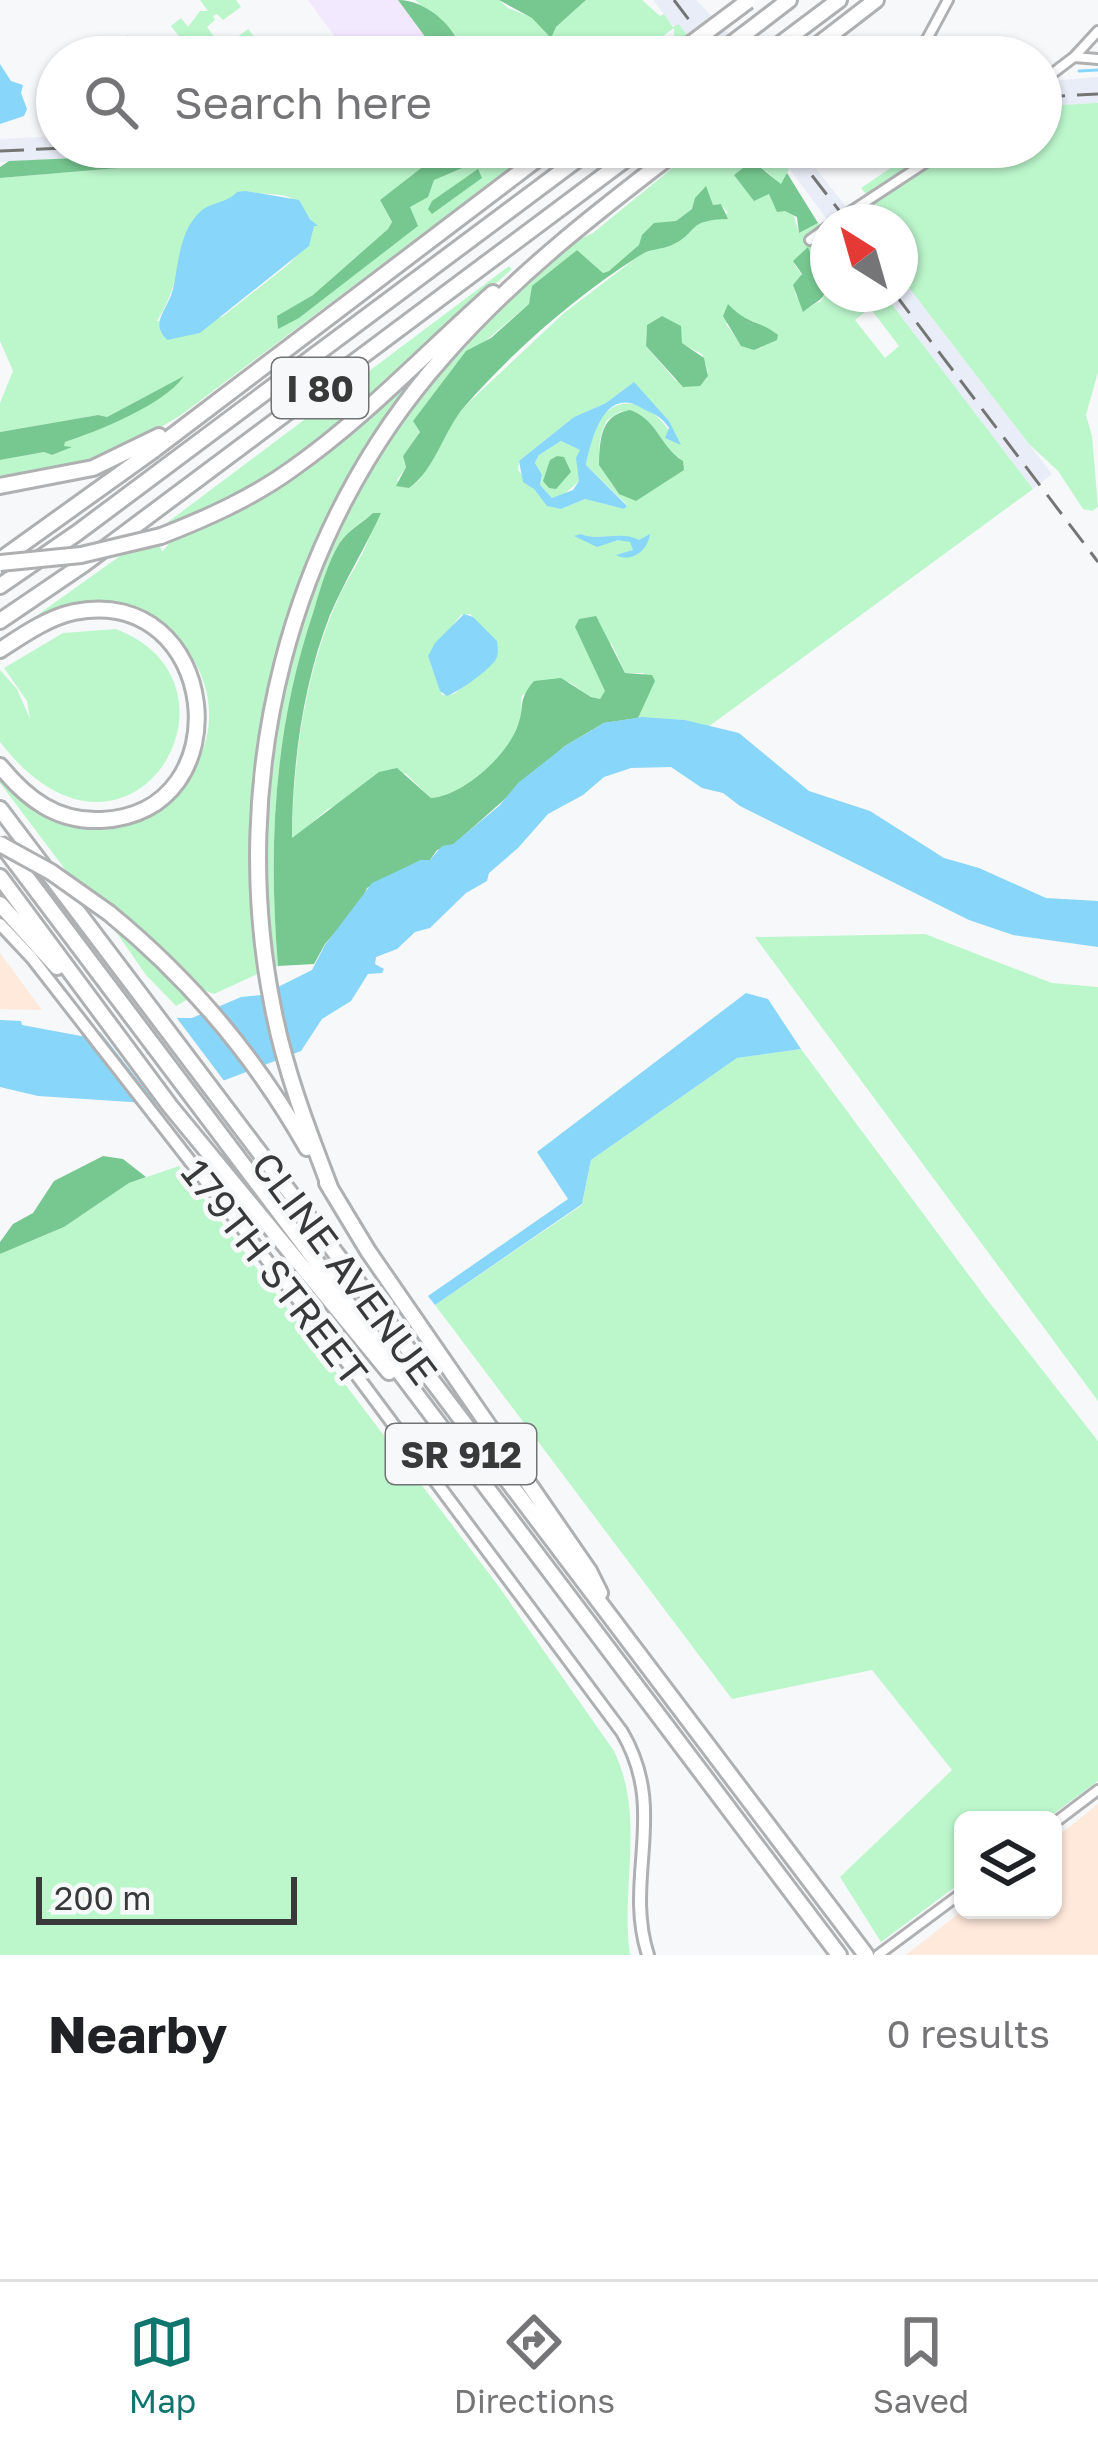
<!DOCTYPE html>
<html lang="en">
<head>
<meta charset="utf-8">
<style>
  :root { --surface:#fff; --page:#f6f6f6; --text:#202124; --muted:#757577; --line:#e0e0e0; --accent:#0f766e }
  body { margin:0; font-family:"Golos Text",sans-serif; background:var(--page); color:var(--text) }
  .controls { position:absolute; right:36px; bottom:36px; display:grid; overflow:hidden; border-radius:18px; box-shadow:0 3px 9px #0004 }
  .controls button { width:108px; height:108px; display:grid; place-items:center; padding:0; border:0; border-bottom:3px solid var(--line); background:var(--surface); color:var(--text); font:60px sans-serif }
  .compass { position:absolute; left:810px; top:204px; width:108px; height:108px; border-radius:50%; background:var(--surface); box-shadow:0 3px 9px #0004; rotate:323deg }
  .scale { position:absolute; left:36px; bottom:30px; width:261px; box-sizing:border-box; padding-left:12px; border:6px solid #383939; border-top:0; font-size:33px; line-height:42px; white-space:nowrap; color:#383939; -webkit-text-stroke:9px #f7f8fa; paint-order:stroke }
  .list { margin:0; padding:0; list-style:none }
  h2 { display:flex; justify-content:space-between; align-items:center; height:156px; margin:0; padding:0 48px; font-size:51px }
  h2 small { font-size:39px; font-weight:400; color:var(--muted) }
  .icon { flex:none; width:66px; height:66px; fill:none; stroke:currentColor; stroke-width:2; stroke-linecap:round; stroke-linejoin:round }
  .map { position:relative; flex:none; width:1098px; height:1955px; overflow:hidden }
  .search { position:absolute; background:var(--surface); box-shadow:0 3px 9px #0004; left:36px; right:36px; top:36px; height:132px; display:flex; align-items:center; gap:30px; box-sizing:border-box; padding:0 42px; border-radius:66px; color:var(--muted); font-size:45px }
  .sheet { height:324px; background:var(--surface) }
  nav { display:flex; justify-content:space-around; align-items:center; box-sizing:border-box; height:168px; border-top:3px solid var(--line); background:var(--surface); font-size:33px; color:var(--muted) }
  nav a { display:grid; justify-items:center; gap:6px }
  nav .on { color:var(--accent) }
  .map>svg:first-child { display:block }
  .commercial { fill:#ffe9db }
  .industrial { fill:#f2e9ff }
  .built { fill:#e9edf7 }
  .green { fill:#bcf7cc; fill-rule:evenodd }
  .forest { fill:#77c890 }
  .water { fill:#88d6f9; fill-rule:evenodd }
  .pier { fill:#f7f8fa }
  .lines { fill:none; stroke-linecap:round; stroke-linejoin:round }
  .stream { stroke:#88d6f9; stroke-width:3 }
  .street-casing { stroke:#afb0b2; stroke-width:14 }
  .secondary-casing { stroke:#afb0b2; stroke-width:16 }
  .highway-casing { stroke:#afb0b2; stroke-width:20 }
  .street { stroke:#fff; stroke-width:8 }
  .secondary { stroke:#fff; stroke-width:10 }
  .highway { stroke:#fff; stroke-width:14 }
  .rail { stroke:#747575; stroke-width:3; stroke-dasharray:24 12; stroke-linecap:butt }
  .highway-bridge-casing { stroke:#afb0b2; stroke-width:20; stroke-linecap:butt }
  .highway-bridge { stroke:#fff; stroke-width:14 }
  .labels { text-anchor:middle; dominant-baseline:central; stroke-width:10; stroke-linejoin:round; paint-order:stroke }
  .shield { fill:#f7f8fa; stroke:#717273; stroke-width:3 }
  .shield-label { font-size:36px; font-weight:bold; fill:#383939 }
  .street-label { font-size:39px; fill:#383939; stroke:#f7f8fa }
</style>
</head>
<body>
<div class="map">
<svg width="1098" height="1955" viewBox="0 0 1098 1955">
  <rect width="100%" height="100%" fill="#f7f8fa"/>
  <path class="commercial" d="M0 953 42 1010 0 1009Z
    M1098 1804V1955H906L963 1910H1053V1840Z"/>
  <path class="industrial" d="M308 0H398L440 57H350Z"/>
  <path class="built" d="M653 0H696L726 31 766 57H740L719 42 729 57H704L679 24 674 27Z
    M1098 77V103L1041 106V88L1050 81Z
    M57 136V147H305L0 162V139Z
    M773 147H799L858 222H829Z
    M900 276 1052 474 1033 489 884 294H900Z"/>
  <path class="green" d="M200 0H236L241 7 223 20 217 14 213 16 215 20 207 27 215 38 192 53 171 26 181 18 188 27 200 11H208Z
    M415 0H499L508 8 556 27 586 0H642L660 16 664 14 673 27 679 24 687 35 658 57H647L674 37V28L634 57H464L457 36Z
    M248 29 267 53 261 57H211Z
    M128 35 144 57H73L93 42 103 53Z
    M1098 103V372L1086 415 1092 436 1098 507 1092 511 1083 509 1058 471 1029 444 900 276V222H860V212L956 149 1041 147V106Z
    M305 147H361L333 153 330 158 440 154 380 200 392 223 388 229 313 295 278 316V327L299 318 417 226 409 207 433 180 465 165 475 147H538L181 415C124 450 66 473 0 478V460L44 452 52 455 69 448 63 446 65 442C101 430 159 406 183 377L107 417 98 415 0 432V403L13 371 0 341V178L166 164 167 154ZM246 191C285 199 288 185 313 222L298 254 289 264 222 317 157 321C197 257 156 227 246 191Z
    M698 147H738L748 156 766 147 770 149 789 169 782 185 766 171 745 185 752 196 769 194 785 211 793 213 799 233 818 223 828 230 824 252 828 254V286L827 275 794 264 802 275 794 286 796 296 807 308 821 301 828 290V294H884L1033 489 708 727 685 720 638 718 654 681 643 673H625L611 642 603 684 606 692 600 699 591 697 569 682 522 695C520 705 522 715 519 724 511 755 463 796 431 798L405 773 328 809 292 840C293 760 305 672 338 599 349 574 376 540 373 513 362 522 346 532 339 544 327 564 320 590 313 613 274 729 268 845 278 966L273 968C244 740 310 516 464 345 498 306 539 274 578 240L593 233ZM706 193 713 205 721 204 728 213 699 222 680 239 640 255 564 313 467 404 446 429 419 480 409 488 400 486 397 480 406 467 403 456 420 432 414 422 476 349 529 304 533 286 577 250 603 273 609 271 692 209ZM870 308 899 346 885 358 855 320ZM735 314 760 324 762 348 742 346 726 324ZM662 316 682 344 702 354 708 371 706 380 676 381 646 346 647 325ZM633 383 669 421 674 439C660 412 626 386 600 419 591 429 589 452 586 465L627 505 624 509 585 499 561 509 548 506 518 470 519 461 574 417 606 403ZM621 411C648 418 658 428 668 453L680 458 619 494C601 471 592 449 607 420ZM470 614 493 640 492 664 454 694 442 695 428 656 461 615Z
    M907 147H945L876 192 865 193 861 188 907 157Z
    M509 266 512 269 336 428 269 478 170 526 168 522Z
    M435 356 378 436 280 652 255 925 260 973 214 994 204 990 140 928 70 876 0 783V779C103 907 280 756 179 640 156 614 123 600 88 602 70 603 51 613 36 616L155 531 162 552 172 540 238 510 295 477 342 440Z
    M561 441 580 450 579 481 561 497 552 498 540 485 542 477 535 463 539 455Z
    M116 629C262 685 128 907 0 742V670L17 689 30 719 27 701 4 668 63 633Z
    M107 919 192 997 176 1006 146 975Z
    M925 934 1052 983 1098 987V1401L755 937Z
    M801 1049 985 1297 1098 1441V1781L1045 1820H963V1881L881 1942 840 1877 952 1770 872 1670 732 1699 435 1305 582 1205 591 1160 737 1058Z
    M179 1166 497 1584 614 1751C646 1818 620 1885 630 1955H0V1254L64 1227 129 1183Z"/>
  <path class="forest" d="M398 0C427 0 458 28 464 57H440Z
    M499 0H586L556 27 551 38 532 18Z
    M361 147H421L422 151 475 149 462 168 434 180 428 197 410 207 418 226 299 318 278 329 277 316 313 295 388 229 392 222 380 200 438 155 328 158 333 153Z
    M167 154 166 164 0 178V167L9 161Z
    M752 161 781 184 787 173 818 223 799 233 797 217 785 211 777 212 769 194 754 201 734 175Z
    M478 169 482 178 432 214 428 209 432 201Z
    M706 186 713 205 721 204 728 219C685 220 700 232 672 245 661 250 651 248 639 256 577 295 514 350 465 406 443 431 436 469 409 488L396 486 406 467 403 456 420 432 413 421 466 351 491 338 529 304 532 286 577 250 603 273 609 271 639 245 642 235 654 223 676 221 692 209 695 198Z
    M808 247 817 269 827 275C827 302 821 297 803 312L793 285 802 274 793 261Z
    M728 304C748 325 757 319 778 335L777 340 754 350 741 346 723 316Z
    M662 316 681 326 682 343 704 358 708 376 700 386 683 387 646 346 647 325Z
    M184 376C164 405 98 431 65 442L64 446 72 447 52 455 44 452 0 460V432L98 415 107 417Z
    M630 410C658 420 660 447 683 461L684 470 636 501 619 494 599 465C600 439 600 415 630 410Z
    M557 456 564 457 571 472 556 489 549 488 543 481 550 460Z
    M373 513H381C365 548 345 580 330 615 303 683 292 766 292 838L379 772 397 768 431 798C463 796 508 755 518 725 525 706 517 701 534 681L561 678 591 697 600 699 605 691 575 627 579 619 596 616 625 673 652 675 655 681 638 718 604 723 565 746 453 845 437 850 430 860H421L367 888 360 904 325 944 314 964 278 966C268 845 274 729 313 613 320 590 327 564 339 544 346 532 362 523 373 513Z
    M103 1156 123 1159 146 1177 129 1183 64 1227 0 1254V1242L13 1224 33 1213 54 1181Z"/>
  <path class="water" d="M0 64 11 81 23 85 21 93 27 109 24 116 0 124Z
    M246 191 299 200 310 219 318 226H314L309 246 200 333 167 340C149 322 168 310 173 289 179 262 179 230 202 210 210 204 220 203 229 198 244 190 228 193 246 191Z
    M634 382 669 421 681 445 665 438 669 428C661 415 652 414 640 407 604 387 591 440 586 465L627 506 624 509 585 499 561 509 547 506 534 489 523 482 519 461 574 417 606 403ZM561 441 580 450 576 458 579 481 573 490 552 498 540 485 542 475 535 463 539 455Z
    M581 534C598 542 621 530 639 540L650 534C648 551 631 563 616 555L633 550 630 542 618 540 597 547 574 536Z
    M464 614 473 617 497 641C498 648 499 655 495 661 485 673 461 690 447 696L440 691 428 656 435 643Z
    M642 717 685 720 739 733 809 791 870 811 944 858 979 868 1046 898 1098 901V947L1013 935 969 920 740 806 723 793 702 788 671 767 631 768 604 777 583 795 548 814 518 848 489 873 487 881 466 893 430 928 415 932 397 949 376 957 375 964 384 969 382 973 368 974 351 1001 322 1019 301 1051 162 1104 38 1096 0 1087V1020L21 1021 22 1025 81 1036 171 1018H192L241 997 262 995 312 970 325 945 372 883 421 860H430L442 846 453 844 499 806 518 783 565 746 604 723Z
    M746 993 768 999 801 1049 737 1058 591 1160 582 1204 435 1305 428 1296 568 1199 537 1152Z"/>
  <path class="pier" d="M173 1013 228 1086 195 1101 160 1108 97 1028Z"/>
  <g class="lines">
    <path class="stream" d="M1079 71 1098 70"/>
    <defs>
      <path id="street" d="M927 39 948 0
        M1075 56 1098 31
        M1041 82 1074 57 1098 59
        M835 222 949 147
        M810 240 828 227
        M1053 1824 1098 1790
        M878 1955 963 1892"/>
      <path id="secondary" d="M0 924 32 958 358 1377 622 1732C669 1812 623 1877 648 1955"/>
      <path id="highway" d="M759 23 789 0
        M763 57 839 0
        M802 57 876 0
        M0 486 93 468 159 436
        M161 536C207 518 252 498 292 469 365 418 426 352 493 293
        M0 560 155 449 553 147
        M0 586 77 533 594 147
        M0 621 84 564 642 147
        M0 650C23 635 47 618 74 612 219 583 245 814 101 820 57 822 27 799 0 766
        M0 809 866 1955
        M3 846 839 1955
        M0 877 170 1106 389 1372
        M0 904 57 967
        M109 913C191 980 255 1056 307 1148
        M327 1183 368 1251 589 1571 600 1593
        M331 1190C308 1130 285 1071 273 1008 227 780 288 531 444 356 514 276 598 211 682 147"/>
    </defs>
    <use href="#street" class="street-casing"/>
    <use href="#secondary" class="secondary-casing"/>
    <use href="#highway" class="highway-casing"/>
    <use href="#street" class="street"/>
    <use href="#secondary" class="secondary"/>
    <use href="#highway" class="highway"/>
    <path class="rail" d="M674 0 717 57
      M1041 97 1098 94
      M790 147 848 222
      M0 151 86 147
      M895 294 1098 562"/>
    <defs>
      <path id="highway-bridge" d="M673 57 748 1
        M714 57 759 23
        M0 563 81 555 161 536
        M0 844 51 872 109 913"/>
    </defs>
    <use href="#highway-bridge" class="highway-bridge-casing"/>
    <use href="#highway-bridge" class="highway-bridge"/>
  </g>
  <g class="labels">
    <g class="shield">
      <rect x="272" y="358" width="96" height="60" rx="9"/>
      <rect x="386" y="1424" width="150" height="60" rx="9"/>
    </g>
    <g class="shield-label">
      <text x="320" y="388">I 80</text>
      <text x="461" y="1454">SR 912</text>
    </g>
    <g class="street-label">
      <text transform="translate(345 1268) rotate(53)">CLINE AVENUE</text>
      <text transform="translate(275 1272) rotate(52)">179TH STREET</text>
    </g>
  </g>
</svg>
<div class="controls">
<button><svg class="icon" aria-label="layers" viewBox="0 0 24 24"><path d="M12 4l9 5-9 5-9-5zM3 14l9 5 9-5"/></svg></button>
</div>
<svg class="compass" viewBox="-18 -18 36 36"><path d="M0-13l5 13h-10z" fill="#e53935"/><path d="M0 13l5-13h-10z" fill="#757577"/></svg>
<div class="scale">200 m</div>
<div class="search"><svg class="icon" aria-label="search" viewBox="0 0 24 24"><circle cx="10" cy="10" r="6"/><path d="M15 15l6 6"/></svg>Search here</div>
</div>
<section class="sheet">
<h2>Nearby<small>0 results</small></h2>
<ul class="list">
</ul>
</section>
<nav>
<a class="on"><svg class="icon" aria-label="map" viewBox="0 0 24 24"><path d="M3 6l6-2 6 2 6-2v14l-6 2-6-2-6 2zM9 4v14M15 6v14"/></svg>Map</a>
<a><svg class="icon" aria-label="directions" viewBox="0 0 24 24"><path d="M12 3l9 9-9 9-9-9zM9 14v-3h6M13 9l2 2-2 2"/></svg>Directions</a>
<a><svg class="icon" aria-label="saved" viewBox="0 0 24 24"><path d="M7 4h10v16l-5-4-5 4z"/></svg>Saved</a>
</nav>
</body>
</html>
